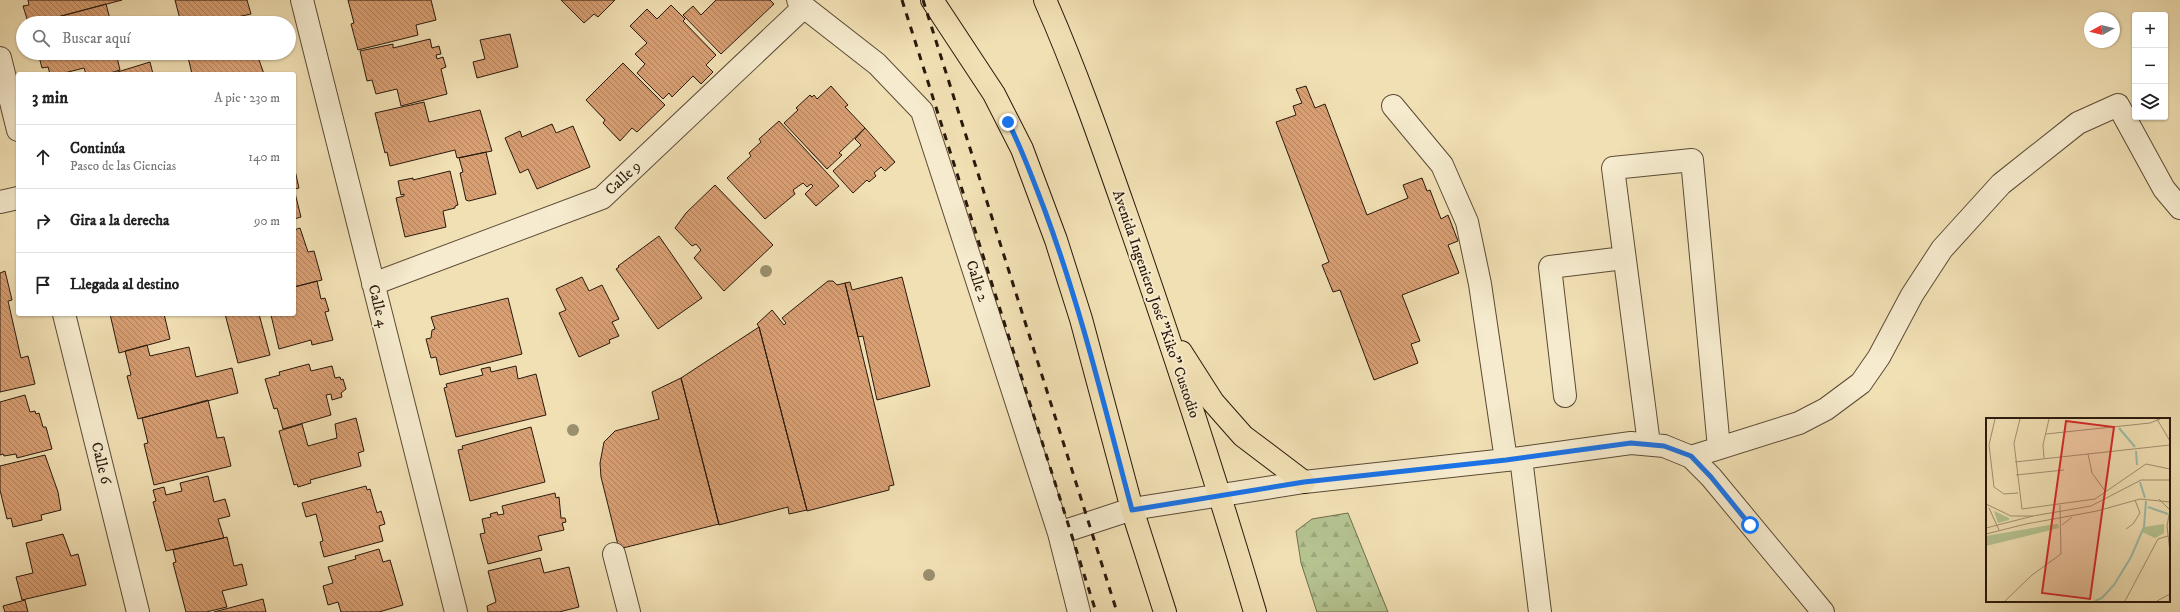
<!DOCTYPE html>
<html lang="es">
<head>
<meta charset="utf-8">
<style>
  :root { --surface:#fff; --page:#f2f2f2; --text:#222; --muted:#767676; --line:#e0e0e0 }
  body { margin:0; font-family:"IM FELL DW Pica",serif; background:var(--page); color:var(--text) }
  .controls { position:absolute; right:12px; top:12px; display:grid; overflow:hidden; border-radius:4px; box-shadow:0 1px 3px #0004 }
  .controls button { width:36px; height:36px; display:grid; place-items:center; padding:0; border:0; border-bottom:1px solid var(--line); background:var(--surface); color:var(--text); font:20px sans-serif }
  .compass { position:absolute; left:2084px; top:12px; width:36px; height:36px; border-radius:50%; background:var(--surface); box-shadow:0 1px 3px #0004; rotate:262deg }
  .stop { position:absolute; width:12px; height:12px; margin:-9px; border:3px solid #1a73e8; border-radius:50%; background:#fff }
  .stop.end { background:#1a73e8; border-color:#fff; box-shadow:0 1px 4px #0008 }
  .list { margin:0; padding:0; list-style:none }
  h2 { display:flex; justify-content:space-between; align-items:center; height:52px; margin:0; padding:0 16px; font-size:17px }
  h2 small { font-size:13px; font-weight:400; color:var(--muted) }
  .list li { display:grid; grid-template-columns:26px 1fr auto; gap:12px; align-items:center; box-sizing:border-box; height:64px; padding:0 16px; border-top:1px solid var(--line) }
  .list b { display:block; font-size:15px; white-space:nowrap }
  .list p { margin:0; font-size:13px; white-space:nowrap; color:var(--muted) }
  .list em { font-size:13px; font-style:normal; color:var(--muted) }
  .icon { flex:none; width:22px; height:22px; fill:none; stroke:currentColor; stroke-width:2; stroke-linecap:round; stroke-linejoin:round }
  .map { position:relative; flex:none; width:2180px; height:612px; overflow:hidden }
  .search { position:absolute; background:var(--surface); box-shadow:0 1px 3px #0004; left:16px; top:16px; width:280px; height:44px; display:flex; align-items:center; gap:10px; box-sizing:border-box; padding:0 14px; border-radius:22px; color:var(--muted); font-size:15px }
  .panel { position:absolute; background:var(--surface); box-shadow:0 1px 3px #0004; left:16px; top:72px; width:280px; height:244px; border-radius:4px }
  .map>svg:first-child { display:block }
  .forest { fill:url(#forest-firs); stroke:#6f6e4e }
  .building { fill:url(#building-back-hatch); stroke:#29190c }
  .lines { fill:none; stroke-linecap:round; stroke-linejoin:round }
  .minor-casing { stroke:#5b4b36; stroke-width:24 }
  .major-casing { stroke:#29190c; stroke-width:24 }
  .minor { stroke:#f6ebce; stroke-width:22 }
  .major { stroke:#f1e0b4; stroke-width:22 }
  .rail { stroke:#29190c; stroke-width:3; stroke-dasharray:7 7; stroke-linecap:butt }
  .tree { fill:#9a8f6e }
  .route { stroke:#1a73e8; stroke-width:5 }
  .labels { text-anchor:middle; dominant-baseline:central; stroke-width:4; stroke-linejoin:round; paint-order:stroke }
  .street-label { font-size:15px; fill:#29190c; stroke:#f6ebce }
  .inset-river { fill:none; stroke:#9bbda9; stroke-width:2 }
  .inset-road { fill:none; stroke:#a19071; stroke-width:1 }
  .view { fill:#d62828; fill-opacity:0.15; stroke:#d62828; stroke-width:2 }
  .inset-edge { fill:none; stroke:#29190c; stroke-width:2 }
</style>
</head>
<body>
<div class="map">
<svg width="2180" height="612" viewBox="0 0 2180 612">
  <defs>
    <pattern id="forest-firs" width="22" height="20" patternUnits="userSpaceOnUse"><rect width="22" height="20" fill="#b5c391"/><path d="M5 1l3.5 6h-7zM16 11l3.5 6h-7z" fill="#9ca77c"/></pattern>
    <pattern id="building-back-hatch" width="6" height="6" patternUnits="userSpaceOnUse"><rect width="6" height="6" fill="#d89f73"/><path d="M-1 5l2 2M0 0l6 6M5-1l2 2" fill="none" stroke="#af815d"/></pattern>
  </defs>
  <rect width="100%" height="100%" fill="#f1e0b4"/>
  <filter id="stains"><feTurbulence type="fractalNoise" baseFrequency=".005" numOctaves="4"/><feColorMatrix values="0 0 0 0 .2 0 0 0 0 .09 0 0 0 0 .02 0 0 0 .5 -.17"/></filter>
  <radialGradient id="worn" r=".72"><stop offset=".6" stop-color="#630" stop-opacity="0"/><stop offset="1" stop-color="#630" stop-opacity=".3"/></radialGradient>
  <path class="forest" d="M1348 513 1388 612H1317L1301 563 1296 531 1312 519Z"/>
  <path class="building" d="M28 0H122L35 23 28 22 23 6 29 5Z
    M175 0H247L251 14 209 23H181Z
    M348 0H431L436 20 416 25 418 35 358 50 351 24 354 23Z
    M561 0H615L598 17 594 14 584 23Z
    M716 0H770L774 4 721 54 683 15 693 6 701 15Z
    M106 4 111 23H35Z
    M671 5 685 19 683 21 716 55 706 65 713 72 701 84 693 76 672 97 669 93 663 99 637 73 645 64 635 54 647 43 630 26 647 9 657 19Z
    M510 34 518 67 477 78 473 62 485 59 480 40Z
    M430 39 432 48 439 46 441 54 436 55 437 59 443 57 446 67 441 69 447 94 401 106 397 89 376 94 372 80 367 81 360 51 393 44V48Z
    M38 53H116L120 70 107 74H86L84 68 60 74H50L48 67 42 68Z
    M187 53H258V57L264 74H192Z
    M150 62 153 74H111Z
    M623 63 665 105 637 132 632 128 620 141 603 123 605 120 586 100Z
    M831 86 848 105 845 107 865 128 839 153 842 155 827 169 784 123 798 110 796 108 810 95 812 97 814 95 817 99Z
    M1306 86 1315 108 1325 104 1367 215 1408 198 1403 185 1422 178 1427 191 1430 190 1441 219 1448 215 1458 241 1448 245 1459 273 1402 295 1420 341 1411 344 1418 363 1374 380 1340 290 1333 292 1322 265 1329 262 1276 122 1296 115 1293 106 1302 103 1296 89Z
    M424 102 429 122 480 110 492 151 457 158 455 150 390 166 387 152 385 153 375 113Z
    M779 121 839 186 816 206 805 194 813 186 811 184 807 187 803 183 793 190 795 194 765 219 727 178 751 156 749 153 761 142 759 139Z
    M552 124 556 133 573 126 590 167 537 189 528 169 520 173 505 138 520 131 522 137Z
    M865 128 895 162 885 171 881 167 874 173 876 176 869 182 867 180 853 193 833 171 861 145 855 139Z
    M486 152 496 194 469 201 466 200 460 173 463 172 459 158Z
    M294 166 299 188 294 189Z
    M450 171 458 205 455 206V208L443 211 446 227 405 237 396 198 404 196V194L401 195 398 181 413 178V180Z
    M715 185 773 245 724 291 694 258 701 250 696 244 692 246 675 228 686 213Z
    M294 189 301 217 294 219Z
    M300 228 308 252 314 251 322 280 294 287V230Z
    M659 236 702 298 658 329 616 269 619 267 618 266Z
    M5 271 12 300 8 301 21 358 28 356 35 384 0 392V273Z
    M582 277 589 291 602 285 619 319 612 322 619 336 609 340 610 343 579 357 559 313 566 310 556 289Z
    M902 277 930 386 877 400 863 336 858 337 845 283 850 282 852 290Z
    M317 281 321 299 325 298 329 311 325 312 333 340 312 345 311 340 279 349 271 315 268 314H294V287Z
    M828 281H833L837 285 845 283 894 485 889 486V490L807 511 759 327 757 324 772 310 784 325 786 323 782 318Z
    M508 298 522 354 440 375 436 357 431 358 426 339 431 338 432 330 435 329 431 317Z
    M110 314H164L170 339 119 353Z
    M225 314H259L270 355 238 363Z
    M759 327 807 510 789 514 788 507 719 525 681 378Z
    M147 345 150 356 189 347 196 377 232 368 238 393 138 419 127 376 131 375 125 351Z
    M309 364 311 371 332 366 335 378 340 377 341 380 343 379 346 389 341 393 342 397 332 400 331 394 326 395 331 415 283 429 277 408 274 409 265 379 280 375 279 372Z
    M516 366 518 379 536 374 546 415 456 437 444 388 447 387 446 384 483 375 481 369 490 367 491 372Z
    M681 378 719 524 619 549 601 477 600 463 604 442 615 431 659 419 652 392Z
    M25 395 30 412 35 411 36 414 39 413 43 427H46L52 449 17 458 16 454 4 456 3 454 0 455V402Z
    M208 400 217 438 224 437 231 466 154 485 144 444 148 443 142 418Z
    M356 418 364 451 358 453 361 466 310 480 311 483 298 487 297 484 294 485 279 431 302 424 308 446 337 438 335 424Z
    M531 427 545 482 470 501 458 450 463 449 462 446Z
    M45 455 58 492 61 510 41 515 42 520 13 527 11 518 7 519 0 490V466Z
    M208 476 214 502 225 499 230 516 218 519 224 538 166 551 153 502 156 501 153 490 164 487 166 495 182 491 180 483Z
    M366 486 367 490 370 489 377 513 381 511 385 524 379 526 383 541 324 557 320 542 323 541 316 514 306 517 302 503Z
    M555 493 556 498 559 497 561 518H565L566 522 562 523 564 530 538 536 542 550 488 564 480 534 485 533 482 519 491 517 490 514 497 512 498 515 504 514 502 506Z
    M63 534 71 556 78 554 86 585 22 600 16 577 33 573 26 543Z
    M227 537 234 566 242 564 247 585 222 591 227 607 206 612H186L173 563 176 562 173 550Z
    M379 549 383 562 390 560 403 605 379 612H341L338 602 328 605 323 586 333 583 328 567 356 559 355 556Z
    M540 558 544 573 569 567 579 607 559 612H488L487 606 496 602 488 571Z
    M263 599 266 612H214Z
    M25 600 28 612H5L3 606Z"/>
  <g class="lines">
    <defs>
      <path id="minor" d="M302 0 456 612
        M798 0 804 7 877 64 922 111 1059 533 1079 612
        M0 58 18 130
        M1393 106 1442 165 1467 222 1480 284 1506 460
        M0 202 18 198
        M373 284 602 198 804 7
        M64 314 138 612
        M1565 396 1550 267 1624 258
        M1649 444 1613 168 1692 160 1719 448
        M1691 457 1799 423 1826 409 1861 383 1879 357 1912 295 1942 249 2001 184 2078 123 2118 105 2164 189 2180 208
        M1521 458 1540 612
        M1059 533 1132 509 1304 482 1506 460 1631 443 1664 446 1691 457 1711 477 1823 612
        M614 554 629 612"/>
      <path id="major" d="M932 0 994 94 1022 149 1056 240 1081 319 1132 509 1165 612
        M1045 0C1078 75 1104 151 1131 228 1175 355 1217 483 1255 612
        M1181 352 1213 402 1243 436 1304 482"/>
    </defs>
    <use href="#minor" class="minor-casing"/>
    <use href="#major" class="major-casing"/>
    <use href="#minor" class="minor"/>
    <use href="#major" class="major"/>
    <path class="rail" d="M902 0 1096 612
      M923 0 1117 612"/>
  </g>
  <g class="tree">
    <circle cx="766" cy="271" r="6"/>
    <circle cx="573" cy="430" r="6"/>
    <circle cx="929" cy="575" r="6"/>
  </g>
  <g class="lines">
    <path class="route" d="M1008 122C1023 151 1033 180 1045 211 1081 308 1105 409 1132 510L1304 482 1506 460 1631 443 1664 446 1691 456 1711 477 1750 525"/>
  </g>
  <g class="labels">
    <g class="street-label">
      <text transform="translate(623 178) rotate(-43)">Calle 9</text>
      <text transform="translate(977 281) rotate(72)">Calle 2</text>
      <text transform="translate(1156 304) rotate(71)">Avenida Ingeniero José "Kiko" Custodio</text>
      <text transform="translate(378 306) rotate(76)">Calle 4</text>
      <text transform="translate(101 463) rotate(76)">Calle 6</text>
    </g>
  </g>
  <g transform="translate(1986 418)">
    <rect width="184" height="184" fill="#f1e0b4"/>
    <path d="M8 93 23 100V102L12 105Z" fill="#b5c391"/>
    <path d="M69 106H72L73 110 0 128V118Z" fill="#b5c391"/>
    <path d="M178 106V115L169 120 156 114 158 109Z" fill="#b5c391"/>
    <path class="inset-river" d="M133 10 149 29M150 33 151 47M154 64 159 80M162 89 182 96M109 183 116 180 128 167 145 139 158 109 160 83"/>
    <path class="inset-road" d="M9 1 3 27 8 69 18 76 32 75M34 1 28 25 36 91 109 81 160 46 184 51M171 1 184 23M60 16 164 5 174 1M102 36 106 55 119 73M58 40 57 27 63 1M29 44 184 27M30 57 78 52M173 81 184 92 181 108 184 134M0 86 25 98H47M3 90 13 112M76 107 86 99M0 110 47 98 105 88 155 62H184M140 111 147 106 154 95 149 82M0 116 40 106 111 93 154 81 184 84M19 183 46 157 75 136 74 87M139 183 172 121 182 118M171 183 184 176"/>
    <path class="view" d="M80 3 128 9 104 181 56 175Z"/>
    <rect width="184" height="184" class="inset-edge"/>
  </g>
  <rect width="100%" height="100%" filter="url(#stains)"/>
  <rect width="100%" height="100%" fill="url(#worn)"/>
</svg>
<div class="controls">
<button>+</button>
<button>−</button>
<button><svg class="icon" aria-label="layers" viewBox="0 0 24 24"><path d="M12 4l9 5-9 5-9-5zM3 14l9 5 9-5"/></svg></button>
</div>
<svg class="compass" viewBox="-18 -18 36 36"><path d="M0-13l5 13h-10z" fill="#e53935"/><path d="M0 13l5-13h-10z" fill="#767676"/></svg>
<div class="stop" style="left:1750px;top:525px"></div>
<div class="stop end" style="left:1008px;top:122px"></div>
<div class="search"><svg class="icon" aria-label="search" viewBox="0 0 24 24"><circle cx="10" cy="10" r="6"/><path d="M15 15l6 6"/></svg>Buscar aquí</div>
<section class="panel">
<h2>3 min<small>A pie · 230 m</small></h2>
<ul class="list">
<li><svg class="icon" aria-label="ahead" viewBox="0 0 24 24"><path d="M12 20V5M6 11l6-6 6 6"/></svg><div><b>Continúa</b><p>Paseo de las Ciencias</p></div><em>140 m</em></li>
<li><svg class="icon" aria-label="right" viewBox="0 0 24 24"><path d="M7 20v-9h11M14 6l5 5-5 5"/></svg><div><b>Gira a la derecha</b></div><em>90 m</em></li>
<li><svg class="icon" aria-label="arrive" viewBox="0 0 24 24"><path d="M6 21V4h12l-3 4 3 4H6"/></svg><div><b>Llegada al destino</b></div></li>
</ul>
</section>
</div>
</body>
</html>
